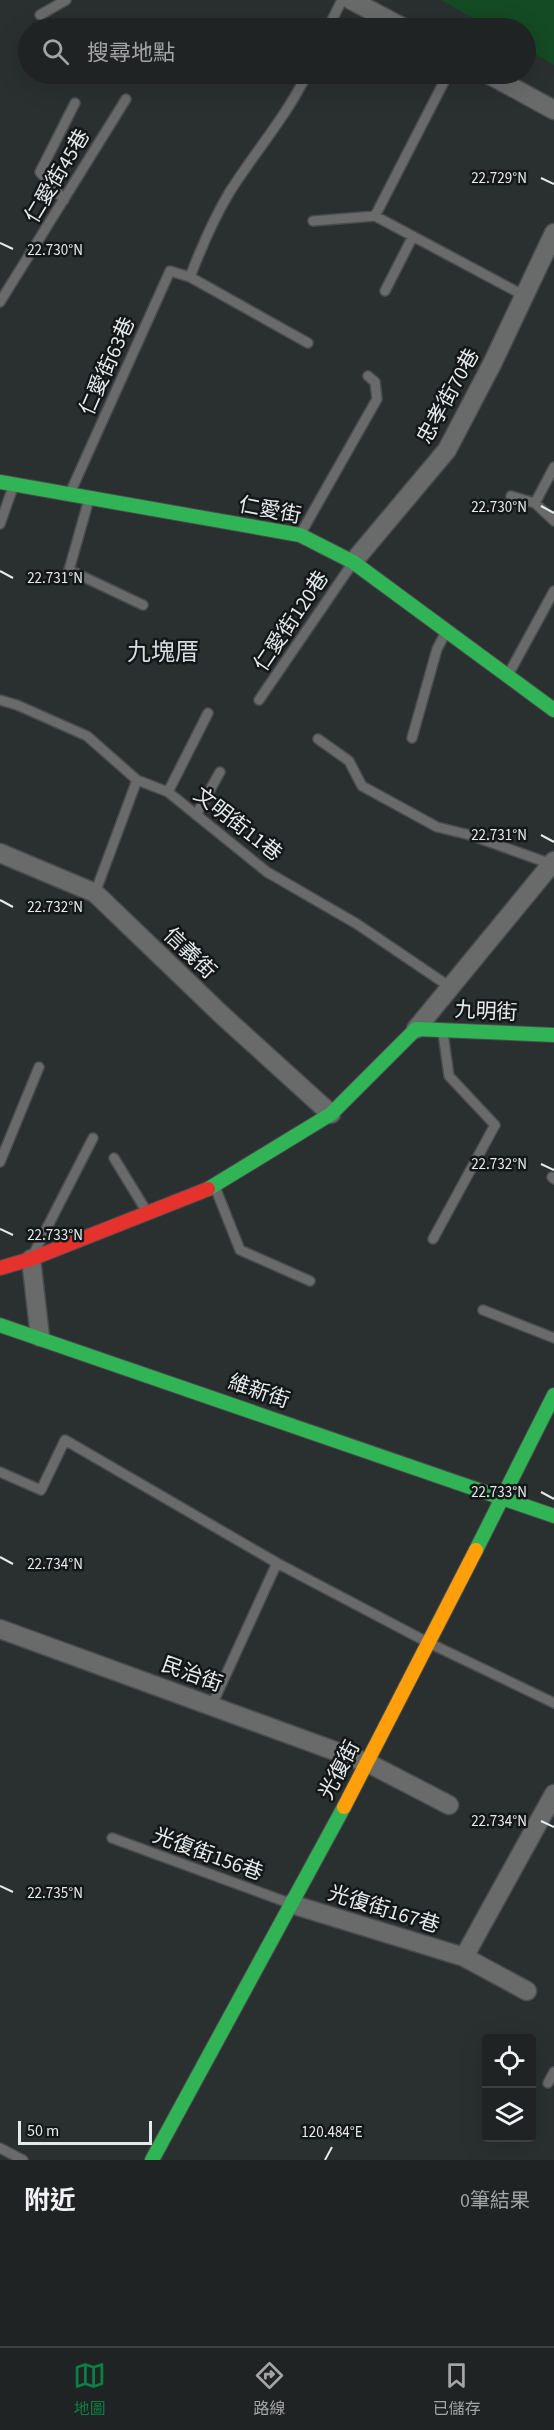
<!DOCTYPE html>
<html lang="zh-TW">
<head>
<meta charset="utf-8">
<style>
  :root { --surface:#202324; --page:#282b2c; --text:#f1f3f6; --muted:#a2a4a6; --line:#3d4041; --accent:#0b8043 }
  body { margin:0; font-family:"Source Sans 3","Noto Sans TC",sans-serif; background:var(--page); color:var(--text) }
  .controls { position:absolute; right:18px; bottom:18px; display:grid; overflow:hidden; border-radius:6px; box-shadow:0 6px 24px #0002 }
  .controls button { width:54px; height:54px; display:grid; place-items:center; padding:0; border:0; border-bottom:2px solid var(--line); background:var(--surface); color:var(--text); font:30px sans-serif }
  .scale { position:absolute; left:18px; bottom:15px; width:134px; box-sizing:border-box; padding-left:6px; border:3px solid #e4e9eb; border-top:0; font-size:16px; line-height:21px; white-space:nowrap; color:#e4e9eb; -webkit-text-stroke:4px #131718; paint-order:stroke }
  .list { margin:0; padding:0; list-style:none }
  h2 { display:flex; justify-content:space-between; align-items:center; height:78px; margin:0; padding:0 24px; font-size:26px }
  h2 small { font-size:20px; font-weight:400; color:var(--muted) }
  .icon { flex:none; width:33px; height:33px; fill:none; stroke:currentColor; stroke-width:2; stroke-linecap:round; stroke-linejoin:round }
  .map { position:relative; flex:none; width:554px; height:2160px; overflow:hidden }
  .search { position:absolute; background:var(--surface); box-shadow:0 6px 24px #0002; left:18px; right:18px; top:18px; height:66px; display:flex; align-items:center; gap:15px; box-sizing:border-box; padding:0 21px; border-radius:33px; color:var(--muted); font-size:22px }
  .sheet { height:186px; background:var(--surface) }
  nav { display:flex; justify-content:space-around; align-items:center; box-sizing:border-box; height:84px; border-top:2px solid var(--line); background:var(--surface); font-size:16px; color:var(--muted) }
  nav a { display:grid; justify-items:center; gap:3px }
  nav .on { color:var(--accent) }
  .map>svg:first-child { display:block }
  .green { fill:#144a24 }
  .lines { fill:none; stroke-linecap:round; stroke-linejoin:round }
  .lane-casing { stroke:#494c4d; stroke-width:12 }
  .street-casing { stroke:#494c4d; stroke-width:21 }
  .fast-casing { stroke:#494c4d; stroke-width:16 }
  .slow-casing { stroke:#494c4d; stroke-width:16 }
  .jam-casing { stroke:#494c4d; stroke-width:16 }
  .lane { stroke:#696b6b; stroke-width:9 }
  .street { stroke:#696b6b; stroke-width:18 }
  .fast { stroke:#30b455; stroke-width:14 }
  .slow { stroke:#ff9f0a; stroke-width:14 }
  .jam { stroke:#e5322d; stroke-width:14 }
  .ticks { fill:none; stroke:#e4e9eb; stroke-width:2 }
  .labels { text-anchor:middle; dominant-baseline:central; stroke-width:5; stroke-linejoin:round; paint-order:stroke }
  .street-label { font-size:21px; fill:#e4e9eb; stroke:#131718 }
  .quarter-label { font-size:24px; fill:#d4dee1; stroke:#131718 }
  .ticks-label { font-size:15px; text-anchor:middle; fill:#e4e9eb; stroke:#131718; stroke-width:5; stroke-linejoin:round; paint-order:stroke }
</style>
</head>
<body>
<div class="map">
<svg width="554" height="2160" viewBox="0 0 554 2160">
  <rect width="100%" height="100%" fill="#2a2f30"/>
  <path class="green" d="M441 0H554V65L526 49V28H490Z"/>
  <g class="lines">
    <defs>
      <path id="lane" d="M40 15 66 0
        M328 28 342 0
        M64 200 40 172 75 103
        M375 216 448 74
        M313 221 375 216 523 295
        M190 277C201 248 213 220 229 193 254 153 286 117 307 74
        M385 291 413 236
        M0 302 126 99
        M70 493 170 271 190 277 308 343
        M511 496 535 503 554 521
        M89 499 69 570 143 605
        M535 503 554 467
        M0 524 13 487
        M301 533 377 399 375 382 368 376
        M508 675 554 591
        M0 700 17 705 87 736 137 780 168 792 267 872 357 924 450 987
        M259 700 352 564
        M412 738 437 649 446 632
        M318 739 349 761 362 786 437 827 470 835 551 864
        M168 792 208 713
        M196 815 220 772
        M95 893 137 780
        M114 1158 147 1212
        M0 1162 39 1067
        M552 1177 554 1179
        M215 1187 240 1250 310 1281
        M433 1239 495 1125 449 1076 443 1033
        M35 1251 93 1138
        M483 1310 554 1338
        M0 1472 41 1490 65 1440 277 1563 427 1642 554 1703
        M212 1705 277 1563
        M112 1838 289 1903
        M548 2083 554 2072
        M0 2148 23 2160"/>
      <path id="street" d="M351 0 404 28
        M488 74 554 110
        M353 562 447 450 492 364 554 233
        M0 853 95 893 223 1016 331 1114
        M416 1029 554 861
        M31 1259 40 1337
        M0 1629 368 1763 449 1805
        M291 1904 464 1957 527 1991
        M464 1957 554 1794"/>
      <path id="fast" d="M0 482 300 535 353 562 554 710
        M208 1189 331 1114 416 1029 554 1035
        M0 1325 554 1516
        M476 1550 554 1395
        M152 2160 344 1807"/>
      <path id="slow" d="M344 1807 476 1550"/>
      <path id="jam" d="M0 1268 31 1259 208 1189"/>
    </defs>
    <use href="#lane" class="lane-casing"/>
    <use href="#street" class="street-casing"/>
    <use href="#fast" class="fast-casing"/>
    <use href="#slow" class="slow-casing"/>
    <use href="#jam" class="jam-casing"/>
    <use href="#lane" class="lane"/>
    <use href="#street" class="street"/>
    <use href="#fast" class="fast"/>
    <use href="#slow" class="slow"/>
    <use href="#jam" class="jam"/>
  </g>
  <path class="ticks" d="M541 178 554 184M0 243 13 249M541 506 554 513M0 571 13 578M541 835 554 842M0 900 13 907M541 1164 554 1170M0 1229 13 1235M541 1492 554 1499M0 1557 13 1564M541 1821 554 1827M0 1886 13 1892M325 2160 332 2147"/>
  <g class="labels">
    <g class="street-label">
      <text transform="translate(57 176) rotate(-59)">仁愛街45巷</text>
      <text transform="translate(107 366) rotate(-66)">仁愛街63巷</text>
      <text transform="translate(448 396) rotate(-61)">忠孝街70巷</text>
      <text transform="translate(270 510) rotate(11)">仁愛街</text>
      <text transform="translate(291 621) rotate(-56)">仁愛街120巷</text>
      <text transform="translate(238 824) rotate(38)">文明街11巷</text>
      <text transform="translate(190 953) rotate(44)">信義街</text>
      <text transform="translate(486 1011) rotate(3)">九明街</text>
      <text transform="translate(259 1391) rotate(19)">維新街</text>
      <text transform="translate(192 1674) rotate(20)">民治街</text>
      <text transform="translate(339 1770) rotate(-62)">光復街</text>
      <text transform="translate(208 1854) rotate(20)">光復街156巷</text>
      <text transform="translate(384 1909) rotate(17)">光復街167巷</text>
    </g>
    <g class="quarter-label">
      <text x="163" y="652">九塊厝</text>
    </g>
  </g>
  <g class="ticks-label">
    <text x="499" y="183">22.729°N</text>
    <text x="55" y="255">22.730°N</text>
    <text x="499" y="512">22.730°N</text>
    <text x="55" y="583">22.731°N</text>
    <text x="499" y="840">22.731°N</text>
    <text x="55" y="912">22.732°N</text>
    <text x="499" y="1169">22.732°N</text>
    <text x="55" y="1240">22.733°N</text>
    <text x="499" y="1497">22.733°N</text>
    <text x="55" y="1569">22.734°N</text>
    <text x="499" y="1826">22.734°N</text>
    <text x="55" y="1898">22.735°N</text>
    <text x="332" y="2137">120.484°E</text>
  </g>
</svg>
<div class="controls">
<button><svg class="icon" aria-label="locate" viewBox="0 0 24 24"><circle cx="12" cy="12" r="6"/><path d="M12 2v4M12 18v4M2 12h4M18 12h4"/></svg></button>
<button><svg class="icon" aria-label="layers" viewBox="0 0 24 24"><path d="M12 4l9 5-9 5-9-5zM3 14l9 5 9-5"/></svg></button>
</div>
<div class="scale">50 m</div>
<div class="search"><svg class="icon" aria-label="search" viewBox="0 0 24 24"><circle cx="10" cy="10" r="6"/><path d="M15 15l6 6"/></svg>搜尋地點</div>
</div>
<section class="sheet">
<h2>附近<small>0筆結果</small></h2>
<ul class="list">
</ul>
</section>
<nav>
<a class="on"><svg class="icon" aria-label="map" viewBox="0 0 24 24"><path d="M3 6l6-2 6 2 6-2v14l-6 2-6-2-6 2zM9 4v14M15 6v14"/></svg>地圖</a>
<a><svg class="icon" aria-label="directions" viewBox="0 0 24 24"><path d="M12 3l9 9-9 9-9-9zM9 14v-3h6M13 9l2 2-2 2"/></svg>路線</a>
<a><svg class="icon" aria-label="saved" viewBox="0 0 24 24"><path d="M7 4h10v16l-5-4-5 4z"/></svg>已儲存</a>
</nav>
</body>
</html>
